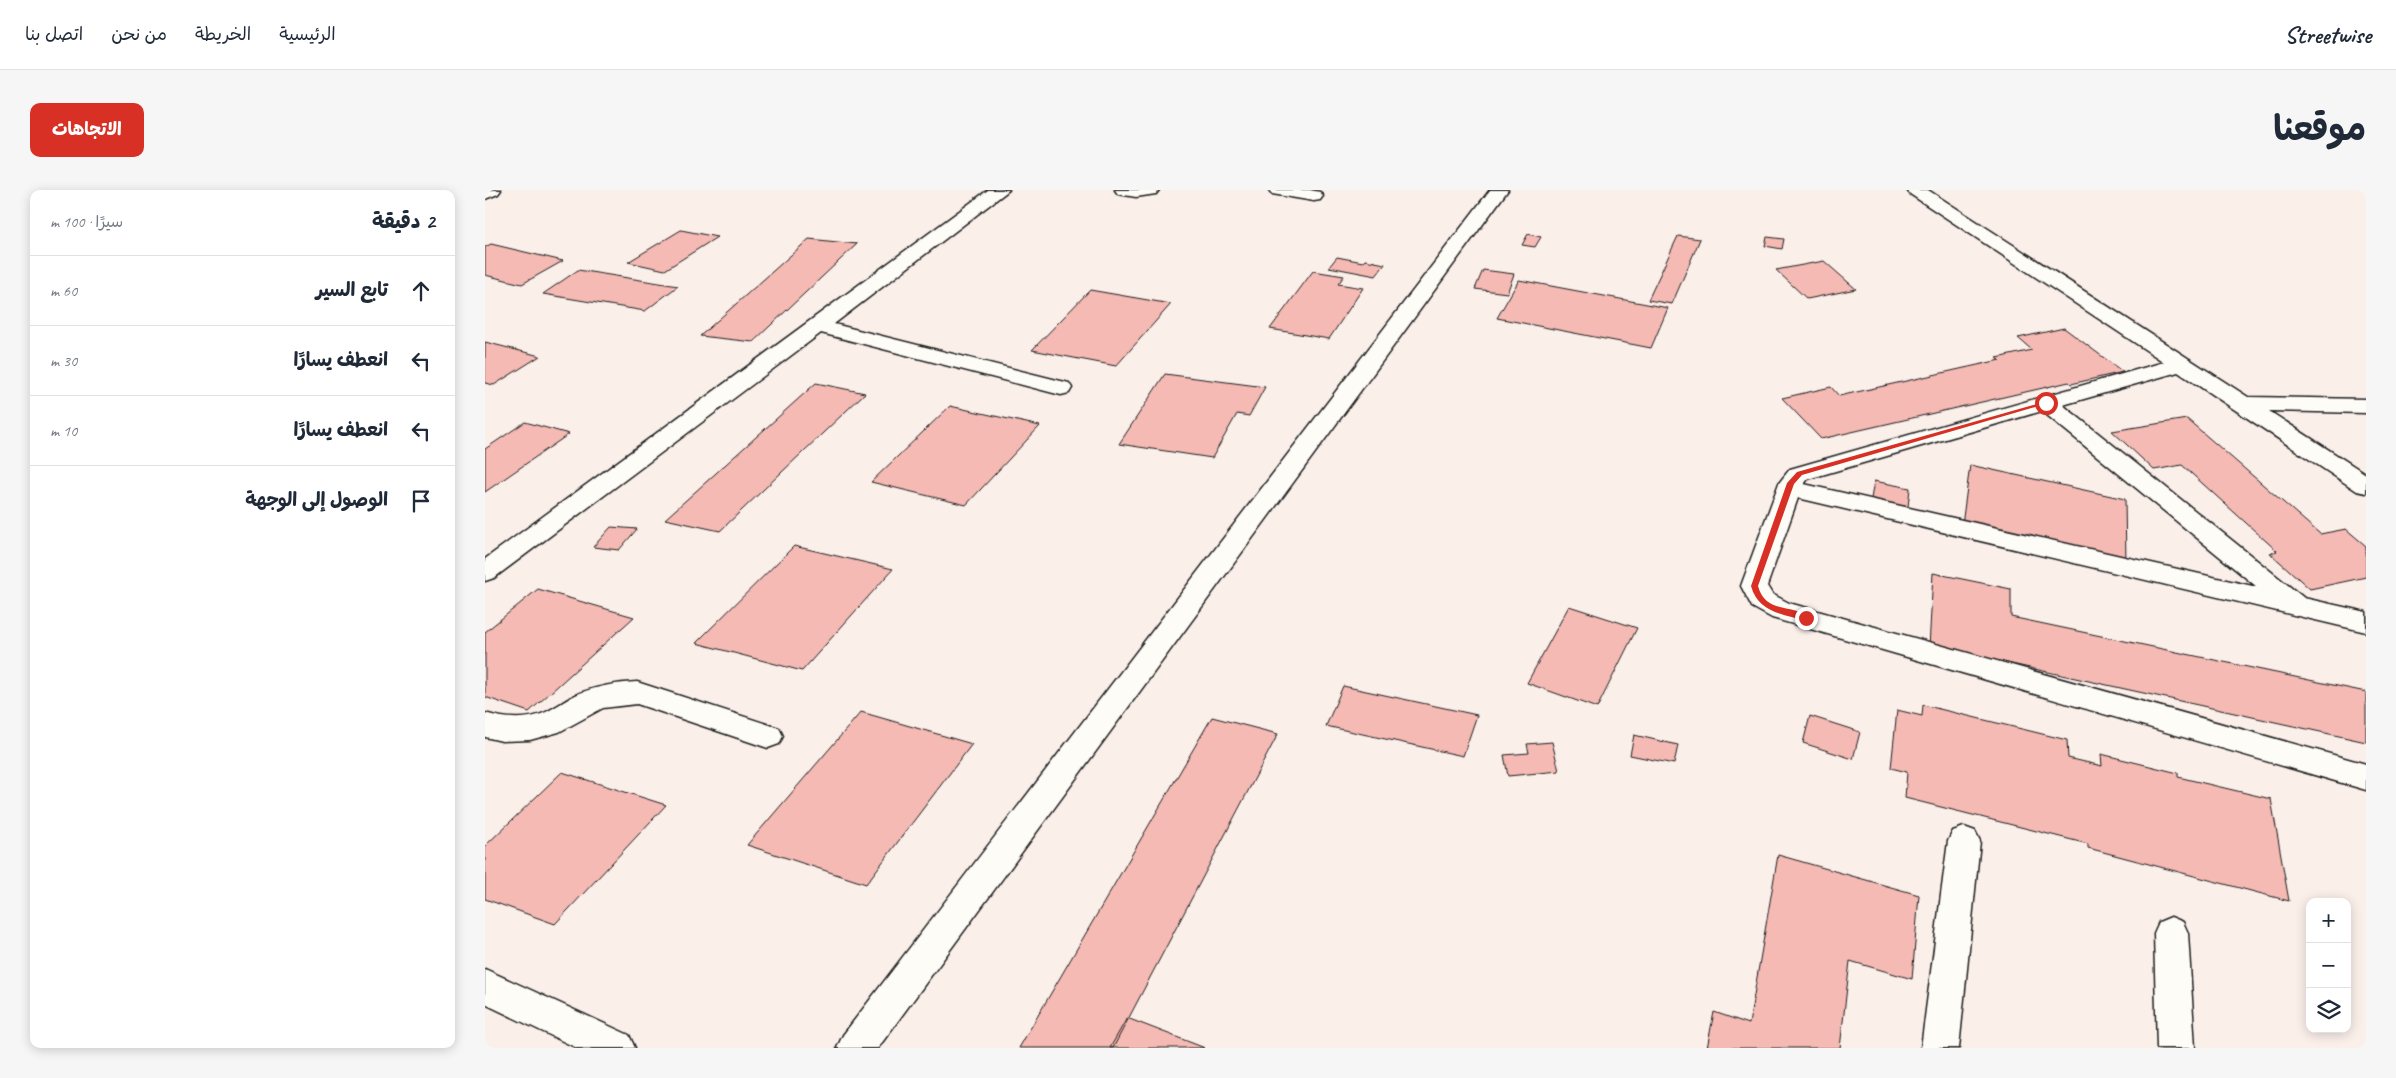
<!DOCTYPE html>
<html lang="ar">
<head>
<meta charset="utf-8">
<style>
  :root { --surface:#fff; --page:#f6f6f7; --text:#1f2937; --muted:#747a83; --line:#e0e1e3; --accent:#d93025 }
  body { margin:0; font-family:Caveat,"Playpen Sans Arabic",sans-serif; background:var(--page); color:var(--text); direction:rtl }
  .controls { position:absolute; right:15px; bottom:15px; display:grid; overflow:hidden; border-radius:10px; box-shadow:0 2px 12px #0003 }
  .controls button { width:45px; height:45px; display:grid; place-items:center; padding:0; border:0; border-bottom:1px solid var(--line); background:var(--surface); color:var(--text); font:25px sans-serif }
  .stop { position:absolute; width:15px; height:15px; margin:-11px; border:4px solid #d93025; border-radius:50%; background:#fff }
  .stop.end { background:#d93025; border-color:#fff; box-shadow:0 1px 5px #0008 }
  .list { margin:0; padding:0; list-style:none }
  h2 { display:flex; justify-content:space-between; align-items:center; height:65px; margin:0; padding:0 20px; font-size:21px }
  h2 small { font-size:16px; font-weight:400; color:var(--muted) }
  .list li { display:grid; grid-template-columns:32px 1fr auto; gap:15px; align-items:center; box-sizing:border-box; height:70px; padding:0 20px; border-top:1px solid var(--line) }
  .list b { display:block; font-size:19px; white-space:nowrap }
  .list em { font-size:16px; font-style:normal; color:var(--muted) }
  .icon { flex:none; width:28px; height:28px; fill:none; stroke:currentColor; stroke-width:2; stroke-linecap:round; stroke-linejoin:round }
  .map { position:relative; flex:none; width:1881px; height:858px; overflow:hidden; direction:ltr; border-radius:10px }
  header { display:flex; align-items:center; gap:30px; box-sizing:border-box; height:70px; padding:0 25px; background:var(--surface); border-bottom:1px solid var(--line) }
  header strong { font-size:24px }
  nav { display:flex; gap:28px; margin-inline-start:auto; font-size:18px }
  .intro { display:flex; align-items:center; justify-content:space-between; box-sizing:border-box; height:120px; padding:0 30px }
  h1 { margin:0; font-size:35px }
  .button { padding:12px 22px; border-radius:10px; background:var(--accent); color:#fff; font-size:18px; font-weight:700 }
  main { display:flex; gap:30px; padding:0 30px }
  aside { flex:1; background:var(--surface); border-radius:10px; box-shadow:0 2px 12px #0003 }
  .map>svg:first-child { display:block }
  .building { fill:#f5bab4; stroke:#1c1c1c }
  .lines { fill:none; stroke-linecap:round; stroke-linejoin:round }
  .minor-casing { stroke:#1c1c1c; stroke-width:3 }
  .minor { fill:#fdfcf7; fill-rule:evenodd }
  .route { fill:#d93025 }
</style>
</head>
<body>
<header>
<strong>Streetwise</strong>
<nav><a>الرئيسية</a><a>الخريطة</a><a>من نحن</a><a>اتصل بنا</a></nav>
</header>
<div class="intro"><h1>موقعنا</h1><a class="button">الاتجاهات</a></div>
<main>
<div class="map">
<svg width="1881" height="858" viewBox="0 0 1881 858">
  <rect width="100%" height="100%" fill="#fbefea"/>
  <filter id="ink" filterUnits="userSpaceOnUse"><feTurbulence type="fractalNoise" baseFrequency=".02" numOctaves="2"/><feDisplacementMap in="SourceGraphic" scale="10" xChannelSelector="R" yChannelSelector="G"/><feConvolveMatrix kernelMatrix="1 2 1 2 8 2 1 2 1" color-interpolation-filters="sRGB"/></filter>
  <g filter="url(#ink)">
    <path class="building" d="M196 40 232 47 180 80 143 72Z
      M1043 44 1056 47 1050 57 1037 55Z
      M1193 46 1215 49 1187 114 1163 110Z
      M1282 47 1299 49 1297 59 1280 56Z
      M324 49 372 54 268 152 215 146Z
      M6 54 78 71 37 94 0 85V57Z
      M852 67 878 72 880 70 900 74 891 86 844 77Z
      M1339 71 1371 99 1322 109 1291 80Z
      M93 80 193 96 160 121 58 104Z
      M998 80 1029 84 1022 103 990 99Z
      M828 81 859 86 853 94 878 98 844 149 785 139Z
      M1034 90 1183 118 1166 158 1012 128Z
      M605 100 686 114 631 176 547 160Z
      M1579 138 1638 182 1586 194 1584 192 1336 249 1297 208 1346 197 1354 206 1515 170 1512 168 1547 160 1533 148Z
      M0 152 55 166 9 195 0 193Z
      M680 184 780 197 764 226 752 224 727 268 634 254Z
      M331 193 380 203 235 341 180 329Z
      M465 216 555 236 481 315 386 292Z
      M1702 229 1835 344 1861 339 1881 356V387L1825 399 1785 363 1792 361 1697 275 1669 280 1627 241Z
      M40 232 84 244 0 302V259Z
      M1485 275 1640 309 1641 373 1477 335Z
      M1389 291 1425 298 1423 317 1386 309Z
      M126 337 152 339 134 360 108 357Z
      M309 356 408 379 317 481 211 453Z
      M1448 383 1526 399V427L1881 502V552L1522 473V475L1444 458Z
      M53 399 149 427 44 522 0 507V442Z
      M1084 416 1152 438 1112 518 1042 493Z
      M858 496 992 525 978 566 841 536Z
      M1438 515 1582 550 1583 568 1617 576 1616 564 1693 583V587L1786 609 1804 711 1603 658V654L1420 608 1422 582 1406 578 1412 520 1437 526Z
      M376 522 487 554 381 694 262 655Z
      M1325 526 1375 542 1368 569 1318 553Z
      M727 527 793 544 628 858H534Z
      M1149 545 1193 555 1189 574 1145 565Z
      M1067 552 1074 581 1023 586 1019 565 1044 563 1042 554Z
      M77 582 181 615 70 734 0 709V656Z
      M1293 665 1434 705 1427 789 1365 771 1355 858H1222L1229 822 1264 834Z
      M642 828 720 858H625Z"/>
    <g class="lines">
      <defs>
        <path id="minor" d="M0 0H16L13 4 0 9Z
          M503 0H524L349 134 584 193 587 198 584 203 576 205 336 143 9 388 0 391V369Z
          M630 0H674L671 4 651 7 633 4Z
          M784 0H825L835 2 838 6 835 10 829 11 787 4Z
          M1005 0H1023L393 858H352L358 845Z
          M1422 0H1443L1763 207 1881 209V223L1784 221 1881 284V303L1872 301 1693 182 1578 215 1819 408 1881 422V442L1313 308 1282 396 1287 404 1304 413 1881 574V600L1287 428 1267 417 1256 396 1294 293 1305 279 1679 172 1425 4ZM1557 221 1772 397 1319 294 1323 289Z
          M152 492 294 538 298 546 294 554 283 558 152 514 118 518 74 542 45 550 17 551 0 547V523C19 529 42 531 61 522 73 516 83 508 95 503 113 496 132 493 152 492Z
          M1479 637 1490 641 1495 651 1474 858H1436L1463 651 1468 641Z
          M1686 727 1698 732 1703 743 1710 858H1672L1669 743 1674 732Z
          M0 779 144 845 150 858H92L0 814Z"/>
      </defs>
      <use href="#minor" class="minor-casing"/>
      <use href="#minor" class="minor"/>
    </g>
  </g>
  <path class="route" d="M1559 212 1564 213 1317 285 1309 294 1273 396C1281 425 1308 413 1325 428L1321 431C1297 424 1273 422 1266 396L1302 293 1312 282Z"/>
</svg>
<div class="controls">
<button>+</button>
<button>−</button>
<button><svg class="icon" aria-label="layers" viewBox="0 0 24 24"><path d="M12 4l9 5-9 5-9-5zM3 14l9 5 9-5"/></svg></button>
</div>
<div class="stop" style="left:1561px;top:213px"></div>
<div class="stop end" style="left:1321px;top:428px"></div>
</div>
<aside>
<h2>2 دقيقة<small>سيرًا · 100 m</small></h2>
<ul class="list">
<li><svg class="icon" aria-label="ahead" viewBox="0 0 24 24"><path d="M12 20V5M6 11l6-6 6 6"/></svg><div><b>تابع السير</b></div><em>60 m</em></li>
<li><svg class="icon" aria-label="left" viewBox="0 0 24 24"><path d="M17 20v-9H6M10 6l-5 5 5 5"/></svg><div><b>انعطف يسارًا</b></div><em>30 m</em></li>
<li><svg class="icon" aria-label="left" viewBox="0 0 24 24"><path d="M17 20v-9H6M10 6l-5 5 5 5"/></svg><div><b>انعطف يسارًا</b></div><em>10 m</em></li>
<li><svg class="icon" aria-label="arrive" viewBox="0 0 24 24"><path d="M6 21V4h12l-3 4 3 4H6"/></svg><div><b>الوصول إلى الوجهة</b></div></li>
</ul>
</aside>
</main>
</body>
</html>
